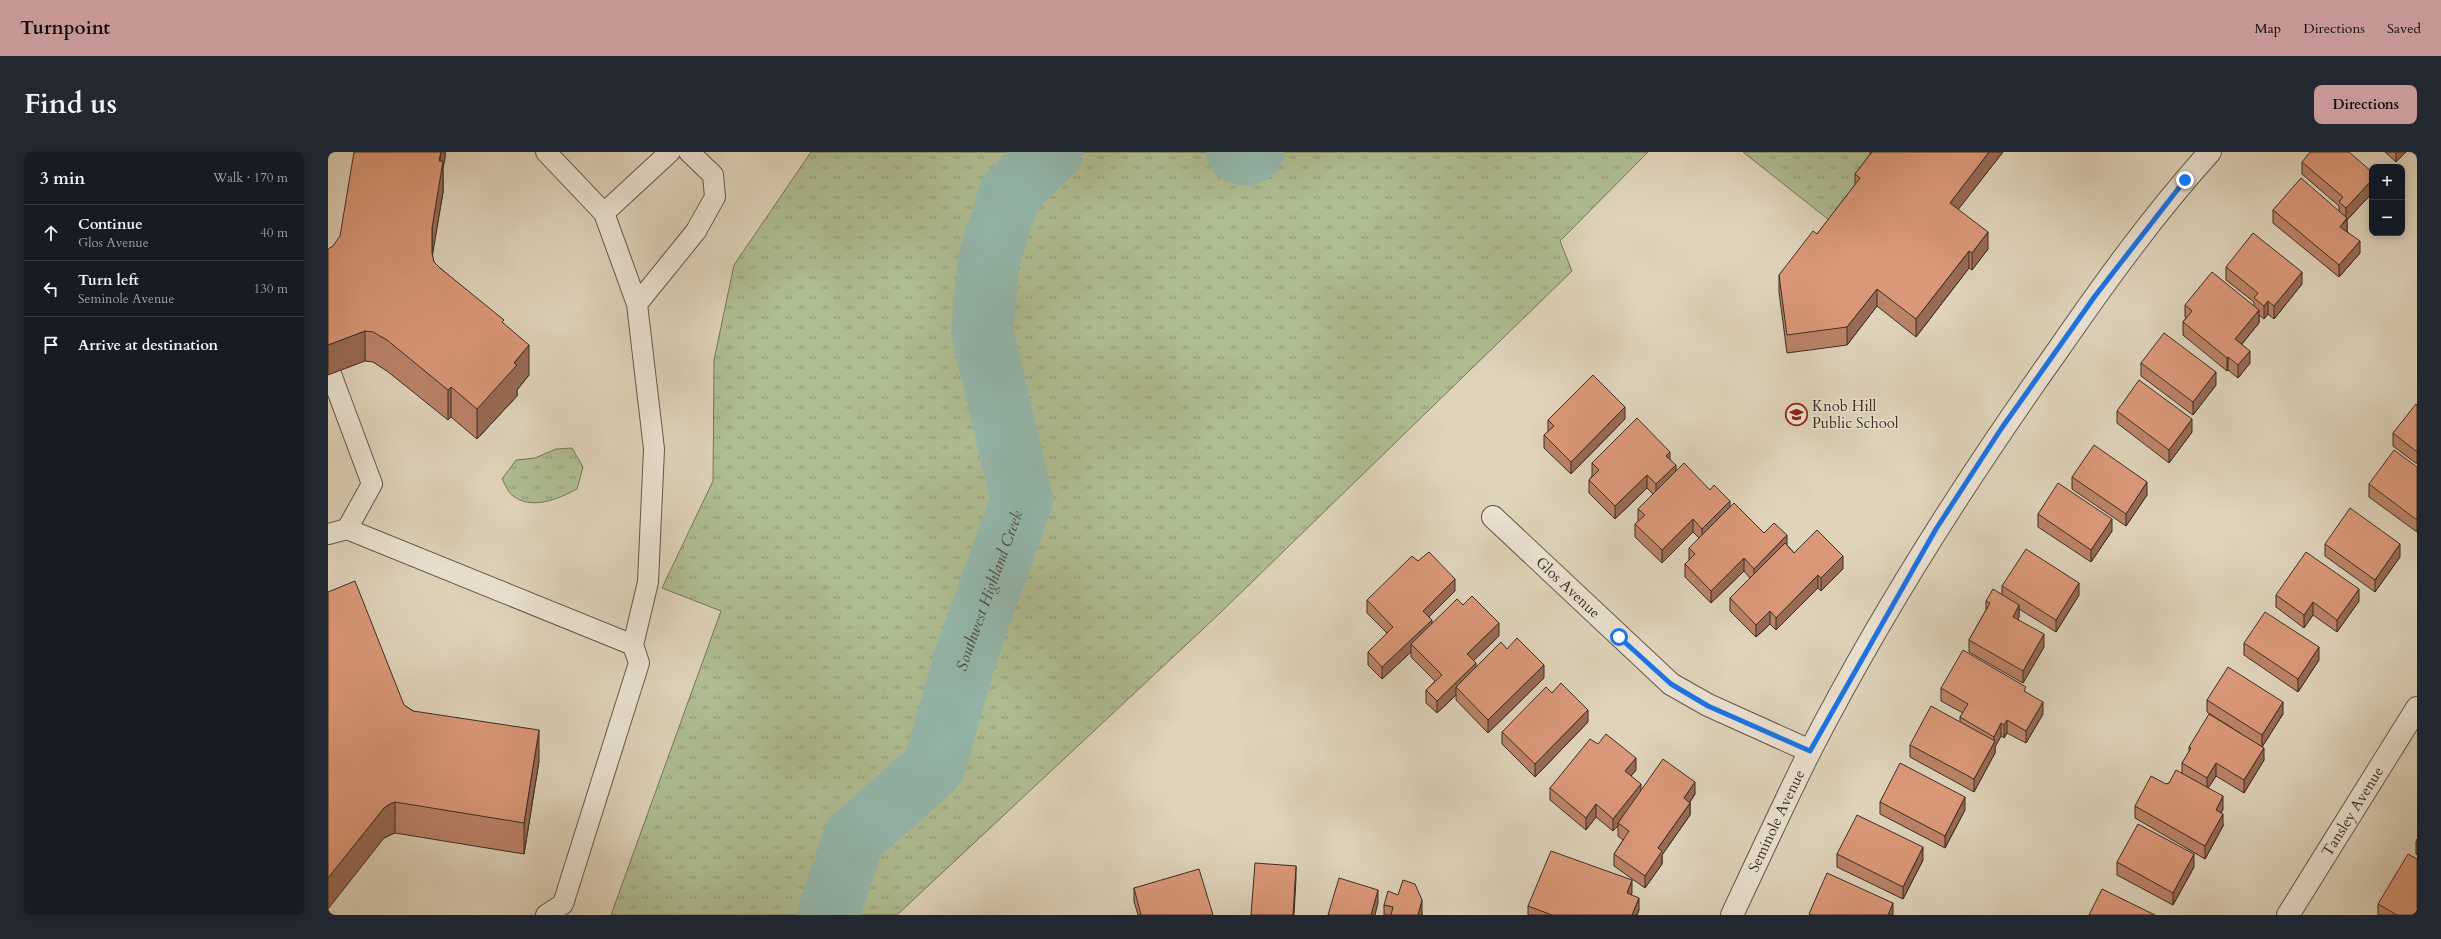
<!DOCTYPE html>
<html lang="en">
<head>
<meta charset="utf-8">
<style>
  :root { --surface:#171b24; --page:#242831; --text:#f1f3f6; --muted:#9ea1a6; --line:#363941; --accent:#c59692 }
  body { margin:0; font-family:Cardo,serif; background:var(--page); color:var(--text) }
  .controls { position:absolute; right:12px; top:12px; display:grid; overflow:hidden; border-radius:8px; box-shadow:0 2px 10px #0003 }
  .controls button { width:36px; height:36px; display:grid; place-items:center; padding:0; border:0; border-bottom:1px solid var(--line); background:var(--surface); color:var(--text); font:20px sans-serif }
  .stop { position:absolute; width:12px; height:12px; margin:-9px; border:3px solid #1a73e8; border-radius:50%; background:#fff }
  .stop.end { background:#1a73e8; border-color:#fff; box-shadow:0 1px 4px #0008 }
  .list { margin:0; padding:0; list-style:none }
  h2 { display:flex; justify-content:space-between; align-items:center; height:52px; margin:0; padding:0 16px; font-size:17px }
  h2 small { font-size:13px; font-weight:400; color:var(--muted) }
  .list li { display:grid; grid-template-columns:26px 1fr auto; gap:12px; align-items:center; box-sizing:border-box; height:56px; padding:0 16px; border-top:1px solid var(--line) }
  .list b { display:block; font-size:15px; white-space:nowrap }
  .list p { margin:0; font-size:13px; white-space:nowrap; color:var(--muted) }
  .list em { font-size:13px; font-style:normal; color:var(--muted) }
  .icon { flex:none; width:22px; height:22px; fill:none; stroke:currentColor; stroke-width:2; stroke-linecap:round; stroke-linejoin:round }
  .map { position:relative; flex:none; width:2089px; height:763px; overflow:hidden; border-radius:8px }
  header { display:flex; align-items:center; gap:24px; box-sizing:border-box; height:56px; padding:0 20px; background:var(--accent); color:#111 }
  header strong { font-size:19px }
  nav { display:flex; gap:22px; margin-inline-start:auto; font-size:14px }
  .intro { display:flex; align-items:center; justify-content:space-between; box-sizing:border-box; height:96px; padding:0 24px }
  h1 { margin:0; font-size:28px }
  .button { padding:10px 18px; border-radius:8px; background:var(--accent); color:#111; font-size:14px; font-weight:700 }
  main { display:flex; gap:24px; padding:0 24px }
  aside { flex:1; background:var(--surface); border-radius:8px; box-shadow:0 2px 10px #0003 }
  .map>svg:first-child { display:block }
  .park { fill:url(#park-tufts); stroke:#74755a }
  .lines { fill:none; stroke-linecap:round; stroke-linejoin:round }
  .river { stroke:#93b8ad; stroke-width:62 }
  .lane-casing { stroke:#635649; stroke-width:22 }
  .street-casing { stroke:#635649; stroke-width:24 }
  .lane { stroke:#eae2d2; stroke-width:20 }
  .street { stroke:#eae2d2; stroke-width:22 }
  .wall { fill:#bc8367; stroke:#3a2d23 }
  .shaded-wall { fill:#996a54; stroke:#3a2d23 }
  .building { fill:#db9878; stroke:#3a2d23 }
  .route { stroke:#1a73e8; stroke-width:5 }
  .labels { text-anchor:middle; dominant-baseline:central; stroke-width:3; stroke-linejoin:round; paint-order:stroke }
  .poi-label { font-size:15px; fill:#3a2d23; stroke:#eae2d2; text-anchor:start }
  .street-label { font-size:15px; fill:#3a2d23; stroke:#eae2d2 }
  .water-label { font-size:16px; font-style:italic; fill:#4c493f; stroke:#eae2d2 }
</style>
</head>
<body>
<header>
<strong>Turnpoint</strong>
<nav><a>Map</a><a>Directions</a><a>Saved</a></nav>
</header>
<div class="intro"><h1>Find us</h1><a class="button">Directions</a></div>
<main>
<aside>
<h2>3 min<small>Walk · 170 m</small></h2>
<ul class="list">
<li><svg class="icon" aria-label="ahead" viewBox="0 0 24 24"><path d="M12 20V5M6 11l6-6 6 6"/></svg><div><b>Continue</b><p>Glos Avenue</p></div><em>40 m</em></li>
<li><svg class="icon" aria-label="left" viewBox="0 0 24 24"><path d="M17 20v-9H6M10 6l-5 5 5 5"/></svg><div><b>Turn left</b><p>Seminole Avenue</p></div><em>130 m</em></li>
<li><svg class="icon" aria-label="arrive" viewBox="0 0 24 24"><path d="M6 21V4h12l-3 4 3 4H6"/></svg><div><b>Arrive at destination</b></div></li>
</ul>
</aside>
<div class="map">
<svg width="2089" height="763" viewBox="0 0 2089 763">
  <defs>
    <pattern id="park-tufts" width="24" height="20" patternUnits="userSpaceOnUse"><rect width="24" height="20" fill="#afbd92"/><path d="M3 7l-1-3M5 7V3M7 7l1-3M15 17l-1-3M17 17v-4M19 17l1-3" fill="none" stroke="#8f9a77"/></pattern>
  </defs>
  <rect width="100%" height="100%" fill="#dfd3ba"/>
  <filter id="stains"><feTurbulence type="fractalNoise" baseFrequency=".005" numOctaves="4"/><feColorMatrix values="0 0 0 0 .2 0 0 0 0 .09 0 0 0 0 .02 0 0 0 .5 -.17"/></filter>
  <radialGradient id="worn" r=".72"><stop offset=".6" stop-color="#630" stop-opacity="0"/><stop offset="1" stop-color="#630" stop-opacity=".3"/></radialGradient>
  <path class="park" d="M483 0H1320L1232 89 1244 119 890 463 569 763H283L393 459 334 436 385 329 386 208 406 113Z
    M1415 0H1554L1501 68Z
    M244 296 255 315 249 337C230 347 203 359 184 343 180 340 177 332 174 327L188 308 207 306 228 297Z"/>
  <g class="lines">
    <g class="river">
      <path d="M909 0 918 3 925 0"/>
      <path id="s1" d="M500 763 526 686 606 615 638 503 694 348 654 179 661 107 682 41 724 0"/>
    </g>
    <defs>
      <path id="lane" d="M218 0 276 61
        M309 152 276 61 342 0
        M3 222 44 332 19 377
        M0 382 19 377 305 493 311 511 235 752 218 763
        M305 493 320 430 326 297 309 152 368 79 387 45 385 23 361 0"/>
      <g id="street">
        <path id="s2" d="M1165 365 1343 532 1380 553 1482 599"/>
        <path id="s3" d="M1404 763C1430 708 1455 653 1482 599 1554 459 1639 326 1730 198 1777 130 1826 62 1882 0"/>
        <path id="s4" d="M1960 763 2089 556"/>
      </g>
    </defs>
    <use href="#lane" class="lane-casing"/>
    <use href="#street" class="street-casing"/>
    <use href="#lane" class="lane"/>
    <use href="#street" class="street"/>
  </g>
  <path class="wall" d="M117 0V5L115 16V40L104 103 106 110 112 116 176 172 201 223 189 238V244L149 287 123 265 120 268 59 219 45 210 37 209 5 94Z
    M1542 0H1675L1630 57 1660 97 1644 118 1641 116 1588 185 1549 154 1519 193 1459 201 1451 140V123L1489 82 1527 33V22L1542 3Z
    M2057 0H2078L2068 10Z
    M1974 10 2044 20V41L2019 68V79L2032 101 2011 125 1945 71V58L2011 59V54L1974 22Z
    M1898 115 1974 132 1946 167 1940 162 1936 167 1931 163V171L1914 192 1922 211 1910 226 1900 218 1899 219 1855 183V170L1858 166 1857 165V153L1926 154V150L1898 128Z
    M1813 211 1888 233 1865 263 1813 224Z
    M2089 253V312L2065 294V281Z
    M1789 259 1864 280 1841 311 1789 271Z
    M1297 267 1243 322 1216 296V283L1220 280V268Z
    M1342 308 1348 319 1382 338 1436 381 1459 393 1466 401 1515 417 1493 439 1490 436 1448 478 1442 472 1428 485 1402 459V446L1422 426 1416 419 1383 451 1357 425V412L1361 408V396L1371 386 1365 380 1334 411 1307 385V372L1310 370V357L1325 342 1319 336 1287 367 1261 341V328L1264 324V311Z
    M2089 315V380L2041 345V332Z
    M1744 325 1819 343 1798 374 1744 337Z
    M1710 362 1784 379 1763 410 1710 375Z
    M1997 392 2072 405 2047 440 1997 404Z
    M1090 409 1127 439 1101 465 1104 472 1135 453 1171 484 1145 509 1148 515 1179 497 1216 526 1160 581 1128 548V543L1109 561 1098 551V538L1107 529 1083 505V500L1054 527 1040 513V500L1059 481 1039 461V448Z
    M1674 434 1751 443 1728 480 1691 457V465L1690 468 1716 495 1695 531 1641 500V488L1658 458V449L1674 443Z
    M1948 443 2031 449 2009 480 1985 463 1976 476 1948 455Z
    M1916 491 1991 508 1970 540 1916 503Z
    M1613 536 1698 540 1715 562 1698 591 1679 581 1676 586 1673 584 1667 595V601L1646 640 1582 605V593L1632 570V565L1635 561 1613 549Z
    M1224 541 1260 570 1207 625 1174 592V580Z
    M1879 548 1955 562 1934 595 1936 608 1916 641 1888 624 1880 636 1895 657 1893 661 1895 674 1877 707 1807 666V654L1838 632 1841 631 1854 621V611L1861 600V595L1915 583 1879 560Z
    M76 553 85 559 211 609 196 702 67 681 62 683 56 686Z
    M1270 592 1308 618 1303 624 1313 638 1367 642 1362 650V663L1334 703V712L1317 736 1286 714V702L1295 688 1290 684V674L1285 679 1268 665 1258 678 1222 648V636Z
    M1552 650 1637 658 1617 696 1552 662Z
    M2089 687V703L2088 702V690Z
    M1509 702 1595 708 1575 747 1509 715Z
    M1789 710 1866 715 1845 753 1789 723Z
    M806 736 885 763H810L806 749Z
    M1304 741 1303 742 1311 758 1309 763H1200V754Z
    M2050 752 2089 763H2050Z
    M1056 753 1094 761V763H1056Z"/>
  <path class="shaded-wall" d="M113 0H117V5L115 16V40L104 106V76Z
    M1661 0H1675L1622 68V51Z
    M2068 0H2078L2068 10Z
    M2044 28V41L2019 68V79L2012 87V75L2018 68V56Z
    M1660 80V97L1644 118V101Z
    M2032 89V101L2011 125V113Z
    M1641 99V116L1588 185V167Z
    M1974 120V132L1946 167V154Z
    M1549 137V154L1519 193V175Z
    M1940 149V162L1936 167V154Z
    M1931 158V171L1907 200V187Z
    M37 179V209L0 223V193Z
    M201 193V223L189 238V244L149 287V257Z
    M1922 199V211L1910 226V213Z
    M1900 205V218L1899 219V206Z
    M1888 220V233L1865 263V250Z
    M123 235V265L120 268V238Z
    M1297 255V267L1243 322V310Z
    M1864 267V280L1841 311V298Z
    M1342 300V312L1338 304Z
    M1348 313V325L1328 345V332Z
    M1319 323V336L1287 367V354Z
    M1819 330V343L1798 374V362Z
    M1402 349V361L1374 389V377Z
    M1365 367V380L1334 411V398Z
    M1784 367V379L1763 410V398Z
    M1459 383V396L1426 429V417Z
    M2072 392V405L2047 440V428Z
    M1515 404V417L1493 439V426Z
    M1416 406V419L1383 451V439Z
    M1490 423V436L1448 478V466Z
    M1127 427V439L1095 471V459Z
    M1751 431V443L1728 480V468Z
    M2031 437V449L2009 480V468Z
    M1985 450V463L1976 476V463Z
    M1691 453V465L1685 477V465Z
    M1442 459V472L1428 485V473Z
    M1104 468V480L1083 492V500L1054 527V515Z
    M1171 471V484L1139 515V502Z
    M1716 482V495L1695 531V519Z
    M1991 495V508L1970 540V527Z
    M1148 511V524L1128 535V543L1109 561V549Z
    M1216 513V526L1160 581V568Z
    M1715 550V562L1698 591V579Z
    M1955 550V562L1934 595V583Z
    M1260 558V570L1207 625V612Z
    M1679 568V581L1676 586V573Z
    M1673 571V584L1667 595V601L1646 640V627L1666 591V585Z
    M211 578V609L196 702V671Z
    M1936 596V608L1916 641V628Z
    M1308 606V618L1297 631V619Z
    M1888 611V624L1879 638V626Z
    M1367 630V642L1356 658V646Z
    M1313 632V645L1290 671V674L1285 679V667Z
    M1895 644V657L1888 671V658Z
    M1637 645V658L1617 696V684Z
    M67 650V681L62 683 56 686 0 757V726L56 656 62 652Z
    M1362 651V663L1334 703V712L1317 736V724L1330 696Z
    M1268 652V665L1258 678V666Z
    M1895 662V674L1877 707V694Z
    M1595 695V708L1575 747V735Z
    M1866 702V715L1845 753V741Z
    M968 714V727L966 763H965Z
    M1304 728V741L1299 753V741Z
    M1050 738V751L1047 763H1043Z
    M1311 746V758L1309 763H1304Z
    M1094 748V763H1090Z
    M1565 751V763H1560Z"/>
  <path class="building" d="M26 0H113L111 9H115L104 76V101L106 110 112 116 176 168 174 170 201 193 186 211 189 213 149 257 123 235 120 238 59 188 45 180 37 179 0 193V97L5 94 12 84Z
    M1544 0H1661L1622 51 1660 80 1644 101 1641 99 1588 167 1549 137 1519 175 1459 183 1451 123 1485 79 1489 82 1532 26 1527 22Z
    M1982 0H2021L2044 20V28L2018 56 2011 50 2015 45 1974 10Z
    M1973 26 2019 66 2012 75 2032 89 2011 113 1945 58Z
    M1925 81 1974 120 1946 154 1940 149 1936 154 1926 146 1930 141 1898 115Z
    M1884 120 1931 158 1907 187 1922 199 1910 213 1900 205 1899 206 1855 170 1864 159 1857 153Z
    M1836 181 1888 220 1865 250 1813 211Z
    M1265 223 1297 255 1243 310 1216 283 1226 274 1220 268Z
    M1811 228 1864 267 1841 298 1789 259Z
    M2088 252 2089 253V300L2065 281Z
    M1309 266 1342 300 1338 304 1348 313 1328 332 1319 323 1287 354 1261 328 1271 318 1264 311Z
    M1766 293 1819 330 1798 362 1744 325Z
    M2066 298 2089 315V368L2041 332Z
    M1356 311 1382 338 1386 333 1402 349 1374 377 1365 367 1334 398 1307 372 1317 363 1310 357Z
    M1730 331 1784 367 1763 398 1710 362Z
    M1406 351 1436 381 1446 371 1459 383 1426 417 1416 406 1383 439 1357 412 1367 402 1361 396Z
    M2022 356 2072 392 2047 428 1997 392Z
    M1489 378 1515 404 1493 426 1490 423 1448 466 1442 459 1428 473 1402 446 1457 391 1466 401Z
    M1698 397 1751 431 1728 468 1674 434Z
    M1101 400 1127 427 1095 459 1104 468 1054 515 1040 500 1065 475 1039 448 1084 404 1090 409Z
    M1978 400 2031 437 2009 468 1985 450 1976 463 1948 443Z
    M27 429 76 553 85 559 211 578 196 671 67 650 62 652 56 656 0 726V440Z
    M1665 437 1691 453 1685 465 1716 482 1695 519 1641 488 1662 451 1658 449Z
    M1144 444 1171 471 1139 502 1148 511 1109 549 1098 538 1114 523 1083 492 1129 447 1135 453Z
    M1937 460 1991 495 1970 527 1916 491Z
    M1189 486 1216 513 1160 568 1128 535 1173 490 1179 497Z
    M1635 498 1698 535 1696 539 1715 550 1698 579 1679 568 1676 573 1673 571 1666 585 1632 565 1640 552 1613 536Z
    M1900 515 1955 550 1934 583 1879 548Z
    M1233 531 1260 558 1207 612 1174 580 1218 535 1224 541Z
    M1603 554 1667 589 1646 627 1582 593Z
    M1881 562 1936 596 1916 628 1888 611 1879 626 1854 611 1863 596 1861 595Z
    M1278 582 1308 606 1297 619 1313 632 1285 667 1268 652 1258 666 1222 636 1262 587 1270 592Z
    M1335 607 1367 630 1356 646 1362 651 1330 696 1334 699 1317 724 1286 702 1301 679 1290 671Z
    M1572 611 1637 645 1617 684 1552 650Z
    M1848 618 1895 644 1888 658 1895 662 1877 694 1807 654 1823 624 1838 632 1841 631Z
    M1529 663 1595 695 1575 735 1509 702Z
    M1810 672 1866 702 1845 741 1789 710Z
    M1223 699 1304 728 1299 741 1311 746 1304 763H1224L1200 754Z
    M2080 702 2089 707V763H2069L2050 752Z
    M927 711 968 714 965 763H923Z
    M871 717 885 763H813L806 736Z
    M1499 721 1565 751 1560 763H1484L1481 762Z
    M1011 726 1050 738 1043 763H1000Z
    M1075 728 1087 732 1094 748 1090 763H1063L1065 755 1056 753 1060 739 1070 743Z
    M1774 737 1827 763H1761Z"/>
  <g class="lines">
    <path class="route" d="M1291 485 1343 532 1380 554 1482 599 1608 377 1673 277 1767 144 1857 28"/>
  </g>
  <defs>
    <symbol id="school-ring" viewBox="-11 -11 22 22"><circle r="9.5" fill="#eae2d2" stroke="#8f2418" stroke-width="1.5"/><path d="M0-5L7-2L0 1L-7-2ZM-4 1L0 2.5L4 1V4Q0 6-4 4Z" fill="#8f2418"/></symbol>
  </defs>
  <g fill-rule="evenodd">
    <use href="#school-ring" x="1456" y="250" width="25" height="25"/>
  </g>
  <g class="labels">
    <g class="poi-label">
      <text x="1484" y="254">Knob Hill<tspan x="1484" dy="17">Public School</tspan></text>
    </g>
    <g class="street-label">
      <text stroke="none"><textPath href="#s2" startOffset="103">Glos Avenue</textPath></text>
      <text stroke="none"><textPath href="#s4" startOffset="122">Tansley Avenue</textPath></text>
      <text stroke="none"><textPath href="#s3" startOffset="104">Seminole Avenue</textPath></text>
    </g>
    <g class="water-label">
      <text stroke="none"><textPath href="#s1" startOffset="373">Southwest Highland Creek</textPath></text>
    </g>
  </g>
  <rect width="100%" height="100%" filter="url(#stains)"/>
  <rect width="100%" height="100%" fill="url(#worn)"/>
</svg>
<div class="controls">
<button>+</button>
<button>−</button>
</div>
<div class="stop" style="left:1291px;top:485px"></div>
<div class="stop end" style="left:1857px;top:28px"></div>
</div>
</main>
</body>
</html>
